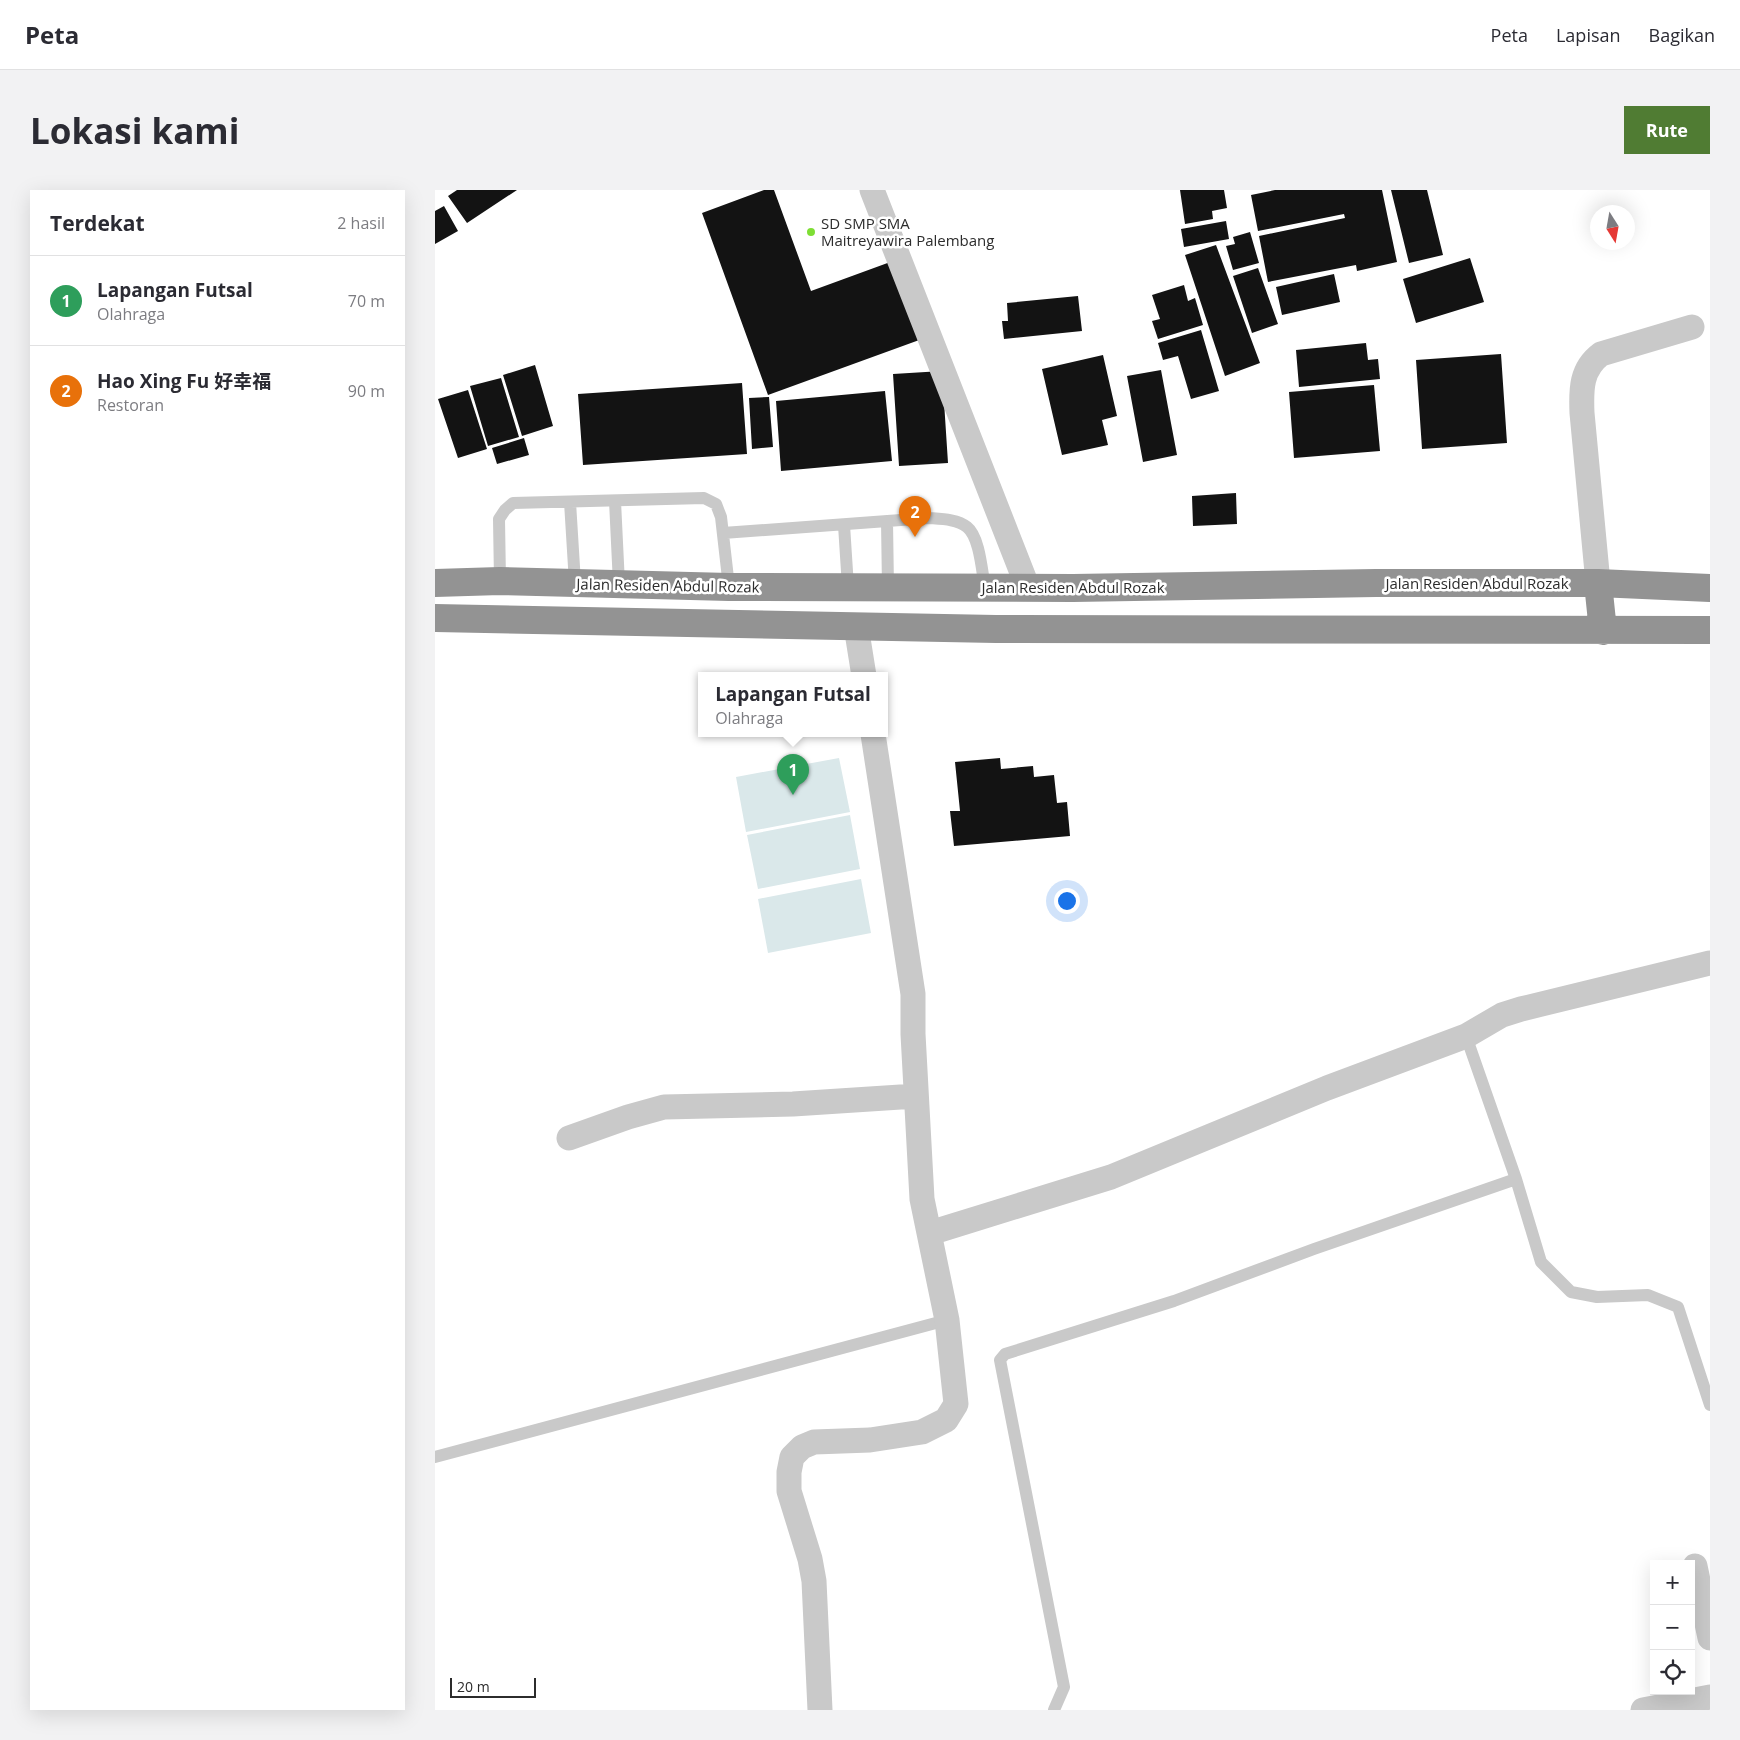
<!DOCTYPE html>
<html lang="id">
<head>
<meta charset="utf-8">
<style>
  :root { --surface:#fff; --page:#f2f2f3; --text:#2b2b33; --muted:#7c7c81; --line:#e1e1e2; --accent:#507c33 }
  body { margin:0; font-family:"Open Sans","Noto Sans SC",sans-serif; background:var(--page); color:var(--text) }
  .controls { position:absolute; right:15px; bottom:15px; display:grid; overflow:hidden; border-radius:0px; box-shadow:0 5px 20px #0002 }
  .controls button { width:45px; height:45px; display:grid; place-items:center; padding:0; border:0; border-bottom:1px solid var(--line); background:var(--surface); color:var(--text); font:25px sans-serif }
  .compass { position:absolute; left:1155px; top:15px; width:45px; height:45px; border-radius:50%; background:var(--surface); box-shadow:0 5px 20px #0002; rotate:169deg }
  .scale { position:absolute; left:15px; bottom:12px; width:86px; box-sizing:border-box; padding-left:5px; border:2px solid #2c2c2c; border-top:0; font-size:14px; line-height:18px; white-space:nowrap; color:#2c2c2c; -webkit-text-stroke:4px #fff; paint-order:stroke }
  .you { position:absolute; left:631px; top:710px; width:18px; height:18px; margin:-12px; border:4px solid #fff; border-radius:50%; background:#1a73e8; box-shadow:0 0 0 8px #1a73e833 }
  .badge { display:grid; place-items:center; width:32px; height:32px; border-radius:50%; background:var(--accent); color:#fff; font-size:16px; font-weight:700 }
  .pin { position:absolute; translate:-50% -41px; filter:drop-shadow(0 1px 2px #0008) }
  .pin::after { content:''; position:absolute; top:26px; width:18px; height:15px; background:inherit; clip-path:polygon(0 0,100% 0,50% 100%) }
  .popup { position:absolute; left:263px; top:482px; width:190px; height:65px; box-sizing:border-box; display:grid; place-content:center; border-radius:0px; background:var(--surface); filter:drop-shadow(0 1px 4px #0005); font-size:16px; white-space:nowrap; color:var(--muted) }
  .popup b { font-size:19px; color:var(--text) }
  .popup::after { content:''; position:absolute; left:50%; top:100%; margin-left:-10px; border:10px solid transparent; border-top-color:var(--surface) }
  .list { margin:0; padding:0; list-style:none }
  h2 { display:flex; justify-content:space-between; align-items:center; height:65px; margin:0; padding:0 20px; font-size:21px }
  h2 small { font-size:16px; font-weight:400; color:var(--muted) }
  .list li { display:grid; grid-template-columns:32px 1fr auto; gap:15px; align-items:center; box-sizing:border-box; height:90px; padding:0 20px; border-top:1px solid var(--line) }
  .list b { display:block; font-size:19px; white-space:nowrap }
  .list p { margin:0; font-size:16px; white-space:nowrap; color:var(--muted) }
  .list em { font-size:16px; font-style:normal; color:var(--muted) }
  .icon { flex:none; width:28px; height:28px; fill:none; stroke:currentColor; stroke-width:2; stroke-linecap:round; stroke-linejoin:round }
  .map { position:relative; flex:none; width:1275px; height:1520px; overflow:hidden; border-radius:0px }
  header { display:flex; align-items:center; gap:30px; box-sizing:border-box; height:70px; padding:0 25px; background:var(--surface); border-bottom:1px solid var(--line) }
  header strong { font-size:24px }
  nav { display:flex; gap:28px; margin-inline-start:auto; font-size:18px }
  .intro { display:flex; align-items:center; justify-content:space-between; box-sizing:border-box; height:120px; padding:0 30px }
  h1 { margin:0; font-size:35px }
  .button { padding:12px 22px; border-radius:0px; background:var(--accent); color:#fff; font-size:18px; font-weight:700 }
  main { display:flex; gap:30px; padding:0 30px }
  aside { flex:1; background:var(--surface); border-radius:0px; box-shadow:0 5px 20px #0002 }
  .map>svg:first-child { display:block }
  .green { fill:#dae8ea }
  .building { fill:#131313 }
  .lines { fill:none; stroke-linecap:round; stroke-linejoin:round }
  .lane { stroke:#c9c9c9; stroke-width:12 }
  .street { stroke:#c9c9c9; stroke-width:25 }
  .highway { stroke:#939393; stroke-width:28 }
  .poi-dot { fill:#7ede34; stroke:#fff; stroke-width:2 }
  .labels { text-anchor:middle; dominant-baseline:central; stroke-width:5; stroke-linejoin:round; paint-order:stroke }
  .poi-label { font-size:15px; fill:#2c2c2c; stroke:#fff; text-anchor:start }
  .street-label { font-size:15px; fill:#2c2c2c; stroke:#fff }
</style>
</head>
<body>
<header>
<strong>Peta</strong>
<nav><a>Peta</a><a>Lapisan</a><a>Bagikan</a></nav>
</header>
<div class="intro"><h1>Lokasi kami</h1><a class="button">Rute</a></div>
<main>
<aside>
<h2>Terdekat<small>2 hasil</small></h2>
<ul class="list">
<li><span class="badge" style="background:#2e9e5b">1</span><div><b>Lapangan Futsal</b><p>Olahraga</p></div><em>70 m</em></li>
<li><span class="badge" style="background:#e8710a">2</span><div><b>Hao Xing Fu 好幸福</b><p>Restoran</p></div><em>90 m</em></li>
</ul>
</aside>
<div class="map">
<svg width="1275" height="1520" viewBox="0 0 1275 1520">
  <rect width="100%" height="100%" fill="#fff"/>
  <path class="green" d="M404 568 415 622 311 642 301 587Z
    M415 625 425 679 323 699 312 645Z
    M426 689 436 743 333 763 323 709Z"/>
  <path class="building" d="M22 0H82L32 33 13 6Z
    M329 0H339L376 101 458 71 487 149 333 205 267 23Z
    M745 0H789L792 18 777 21 778 29 750 34Z
    M840 0H947L962 72 922 81 921 75 833 92 824 46 910 28 909 24 823 41 816 5Z
    M956 0H992L1008 65 974 73Z
    M9 16 23 41 0 54V21Z
    M791 31 794 49 749 57 746 39Z
    M815 42 824 73 798 80 791 56 800 54 798 47Z
    M781 55 825 173 790 186 750 65Z
    M1035 68 1049 112 981 133 968 89Z
    M823 78 843 134 817 143 798 86Z
    M899 84 905 112 847 125 841 97Z
    M749 95 753 111 760 108 768 135 723 149 717 131 725 129 717 105Z
    M643 106 647 141 569 149 567 131H573L572 113Z
    M766 140 784 201 756 209 743 166 728 170 723 153Z
    M931 153 933 170 943 169 945 189 864 197 861 160Z
    M1066 164 1072 253 987 259 981 170Z
    M668 165 682 226 667 230 673 255 627 265 607 179Z
    M100 175 118 236 87 246 68 185Z
    M726 180 742 265 708 272 692 186Z
    M507 181 513 273 464 276 458 184Z
    M66 188 84 247 53 256 35 196Z
    M307 193 312 264 148 275 143 204Z
    M939 195 945 261 859 268 854 202Z
    M33 200 52 259 23 268 3 209Z
    M450 201 457 271 346 281 341 211Z
    M334 207 338 257 317 259 314 208Z
    M89 248 94 265 62 274 57 258Z
    M801 303 802 334 758 336 757 306Z
    M565 568 566 579 598 576 599 587 619 585 622 613 632 612 635 646 519 656 515 621H525L520 572Z"/>
  <g class="lines">
    <path class="lane" d="M180 311 184 394
      M135 312 140 393
      M452 331 453 398
      M409 335 413 397
      M288 343 493 328C506 329 522 329 532 337 545 347 547 383 550 398
      M65 391 64 329 70 320 78 313 269 308 281 314 286 327 294 397
      M1031 846 1081 989 1106 1072 1136 1102 1162 1107 1213 1105 1243 1117 1275 1215
      M0 1267 512 1130
      M619 1520 629 1497 565 1170 570 1164 739 1111 879 1059 1081 989"/>
    <path class="street" d="M437 0 593 398
      M1163 393 1147 223C1146 199 1146 179 1166 164L1257 137
      M421 436 429 486
      M134 948 193 927 229 917 358 914 481 906
      M495 1043 676 987 892 898 1031 846 1067 825 1086 819 1275 773
      M1260 1376 1275 1448
      M385 1520 379 1391 375 1369 354 1301V1282L357 1267 367 1257 379 1252 435 1250 487 1242 511 1230 521 1214 512 1130 487 1009 478 844V804L438 544
      M1208 1520 1275 1507"/>
    <path class="highway" d="M0 393 65 391 294 397 638 398 941 393H1163L1275 398
      M1163 393 1168 441
      M0 428 561 439 1275 440"/>
  </g>
  <circle class="poi-dot" cx="376" cy="42" r="5"/>
  <g class="labels">
    <g class="poi-label">
      <text x="386" y="33">SD SMP SMA<tspan x="386" dy="17">Maitreyawira Palembang</tspan></text>
    </g>
    <g class="street-label">
      <text x="1042" y="393">Jalan Residen Abdul Rozak</text>
      <text transform="translate(233 395) rotate(1)">Jalan Residen Abdul Rozak</text>
      <text x="638" y="397">Jalan Residen Abdul Rozak</text>
    </g>
  </g>
</svg>
<div class="controls">
<button>+</button>
<button>−</button>
<button><svg class="icon" aria-label="locate" viewBox="0 0 24 24"><circle cx="12" cy="12" r="6"/><path d="M12 2v4M12 18v4M2 12h4M18 12h4"/></svg></button>
</div>
<svg class="compass" viewBox="-18 -18 36 36"><path d="M0-13l5 13h-10z" fill="#e53935"/><path d="M0 13l5-13h-10z" fill="#7c7c81"/></svg>
<div class="scale">20 m</div>
<div class="you"></div>
<div class="pin badge" style="left:358px;top:605px;background:#2e9e5b">1</div>
<div class="popup"><b>Lapangan Futsal</b>Olahraga</div>
<div class="pin badge" style="left:480px;top:347px;background:#e8710a">2</div>
</div>
</main>
</body>
</html>
